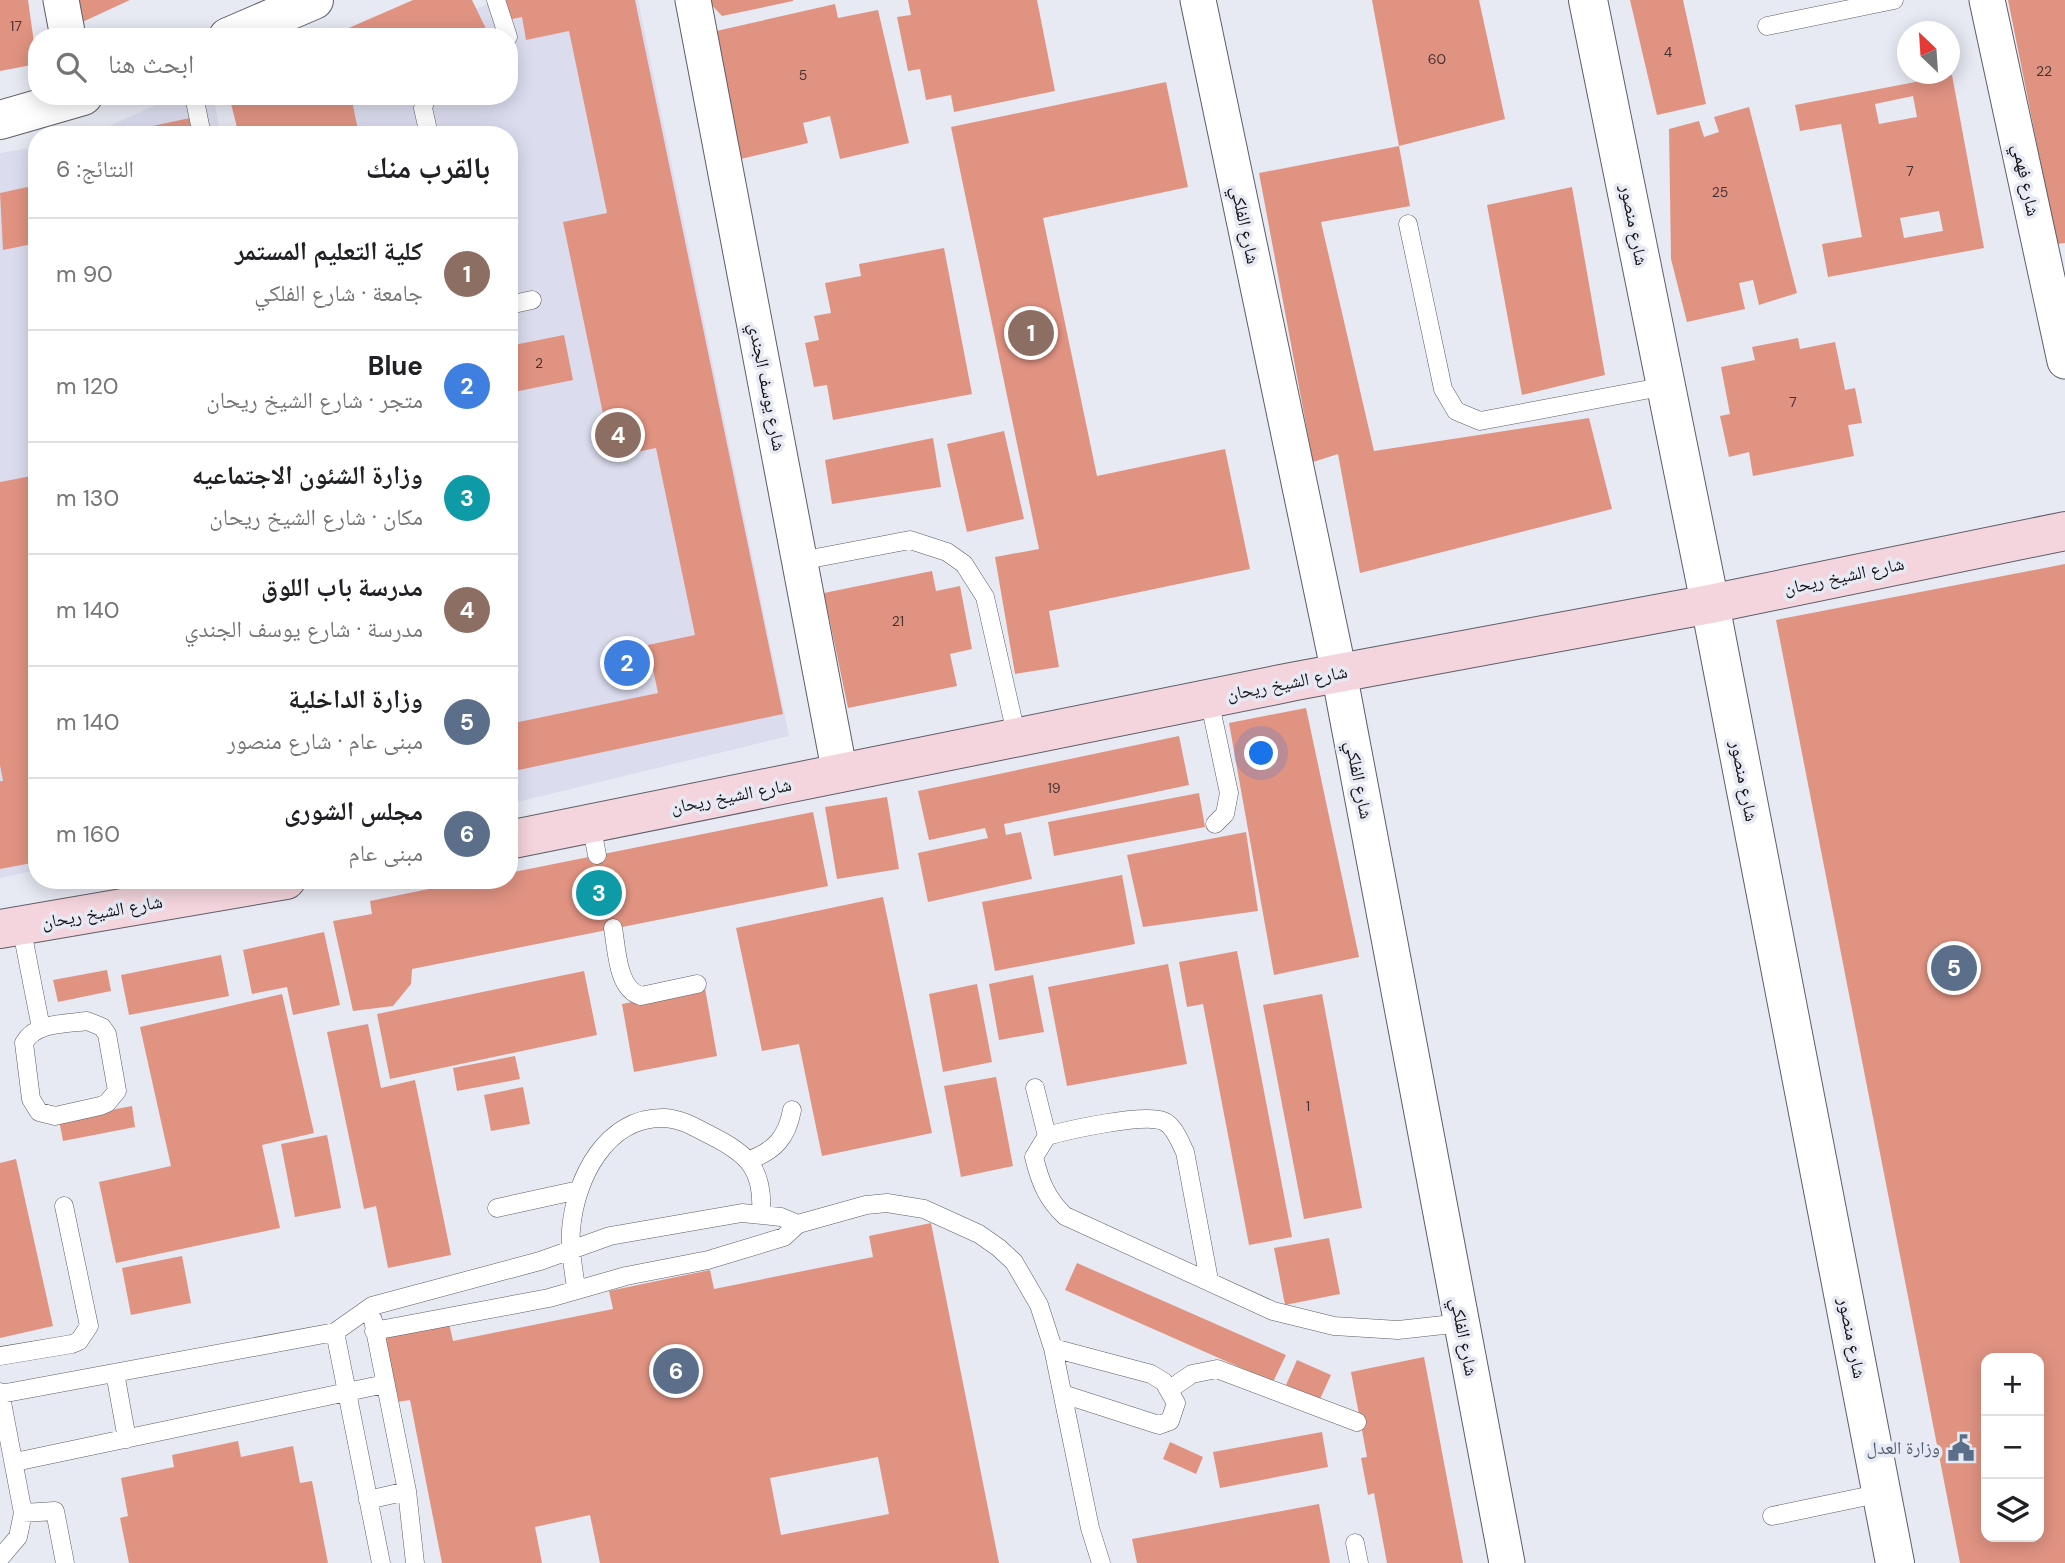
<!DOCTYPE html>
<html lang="ar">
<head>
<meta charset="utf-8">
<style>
  :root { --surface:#fff; --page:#f6f6f6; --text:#202124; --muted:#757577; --line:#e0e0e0; --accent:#0b8043 }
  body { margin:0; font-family:"DM Sans","Noto Naskh Arabic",sans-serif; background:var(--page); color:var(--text); direction:rtl }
  .controls { position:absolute; right:21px; bottom:21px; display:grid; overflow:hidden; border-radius:14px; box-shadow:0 4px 18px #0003 }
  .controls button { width:63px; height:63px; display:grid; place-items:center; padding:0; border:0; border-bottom:2px solid var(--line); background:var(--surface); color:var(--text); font:35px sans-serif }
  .compass { position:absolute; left:1897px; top:21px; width:63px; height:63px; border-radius:50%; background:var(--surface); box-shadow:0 4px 18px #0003; rotate:335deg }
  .you { position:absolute; left:1262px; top:754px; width:24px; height:24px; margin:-18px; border:5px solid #fff; border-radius:50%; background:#1a73e8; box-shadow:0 0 0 10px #1a73e833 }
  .badge { display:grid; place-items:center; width:46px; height:46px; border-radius:50%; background:var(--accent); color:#fff; font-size:23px; font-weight:700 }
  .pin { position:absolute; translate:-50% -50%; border:4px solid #fff; box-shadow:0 2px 7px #0006 }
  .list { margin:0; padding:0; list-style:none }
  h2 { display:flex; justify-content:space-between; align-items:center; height:91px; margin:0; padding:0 28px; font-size:30px }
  h2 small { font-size:23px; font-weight:400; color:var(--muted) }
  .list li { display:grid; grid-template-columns:46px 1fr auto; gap:21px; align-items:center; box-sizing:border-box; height:112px; padding:0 28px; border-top:2px solid var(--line) }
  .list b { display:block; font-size:26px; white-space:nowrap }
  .list p { margin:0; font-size:23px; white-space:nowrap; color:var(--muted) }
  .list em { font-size:23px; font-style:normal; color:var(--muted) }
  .icon { flex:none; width:38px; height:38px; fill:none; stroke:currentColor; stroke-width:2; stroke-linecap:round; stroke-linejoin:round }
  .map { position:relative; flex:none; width:2065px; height:1563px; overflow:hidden; direction:ltr }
  .search { position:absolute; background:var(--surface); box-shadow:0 4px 18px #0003; left:28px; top:28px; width:490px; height:77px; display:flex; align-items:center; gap:18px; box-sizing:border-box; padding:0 24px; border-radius:28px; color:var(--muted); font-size:26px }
  .panel { position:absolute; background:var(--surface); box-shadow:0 4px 18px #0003; left:28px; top:126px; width:490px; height:763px; border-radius:28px; direction:rtl }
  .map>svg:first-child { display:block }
  .built { fill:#dbddef }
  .building { fill:#e19382; fill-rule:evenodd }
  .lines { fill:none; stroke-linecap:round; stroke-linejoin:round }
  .service-casing { stroke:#5d5e67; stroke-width:19 }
  .minor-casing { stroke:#5d5e67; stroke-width:37 }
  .tertiary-casing { stroke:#5d5e67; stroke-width:40 }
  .secondary-casing { stroke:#5d5e67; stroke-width:40 }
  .service { stroke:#fff; stroke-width:18 }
  .minor { stroke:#fff; stroke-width:35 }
  .tertiary { stroke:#fff; stroke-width:38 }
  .secondary { stroke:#f4d4dd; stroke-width:38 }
  .labels { text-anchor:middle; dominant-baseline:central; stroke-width:7; stroke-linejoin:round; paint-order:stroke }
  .number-label { font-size:14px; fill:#463231 }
  .street-label { font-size:18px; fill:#121216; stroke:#e7e9f3 }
  .service-label { font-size:18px; fill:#4e5e75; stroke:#e7e9f3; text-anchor:end }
</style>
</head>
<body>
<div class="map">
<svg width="2065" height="1563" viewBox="0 0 2065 1563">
  <rect width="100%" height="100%" fill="#e7e9f3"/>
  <path class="built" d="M498 0H638L789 736 509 804V135H250L265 96H509V37H404Z
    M176 96H213L221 135H89Z
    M37 147V870L0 878V153Z"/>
  <path class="building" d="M0 0H28L37 64 0 71Z
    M72 0H130L78 24Z
    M413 0H472L490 37H328Z
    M500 0H635L783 714 509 772V724L658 693 648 645 695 635 656 448 612 457 563 222 607 213 569 31 526 40 522 17 504 21Z
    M707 0H793V1L722 16Z
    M908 0H1037L1055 91 954 112 951 95 926 100 920 69 908 71 897 17 911 15Z
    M1372 0H1479L1505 119 1399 146 1410 206 1321 222 1374 451 1589 418 1612 509 1360 573 1338 454 1313 462 1259 173 1399 146Z
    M1630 0H1683L1706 104 1657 115Z
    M2008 0H2065V243L2057 244Z
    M835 4 838 18 878 10 909 143 840 159 830 116 803 123 808 143 732 161 703 34Z
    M1952 75 1984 248 1828 277 1822 244 1862 237 1841 124 1800 131 1795 105ZM1913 96 1917 117 1879 124 1875 104ZM1939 211 1943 231 1904 238 1900 218Z
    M1166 82 1188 187 1043 218 1097 476 1225 449 1250 569 1049 611 1059 667 1015 674 995 557 1039 549 951 127Z
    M229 96H351L359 135H239Z
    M1749 107 1797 293 1759 305 1753 280 1739 283 1745 309 1687 322 1671 259 1669 129 1699 121 1704 137 1719 132 1714 117Z
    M190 118 193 135H145L143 128Z
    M37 185V243L3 250 0 193Z
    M1572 187 1605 375 1522 395 1487 205Z
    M944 248 972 394 833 420 827 385 814 387 805 343 819 340 814 316 831 313 825 283 861 276 859 264Z
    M564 335 573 380 509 393V346Z
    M1798 338 1800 349 1835 342 1845 390 1855 388 1862 423 1848 425 1854 456 1753 476 1749 452 1729 457 1720 416 1730 414 1721 367 1755 360 1752 347Z
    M1004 431 1024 519 967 532 947 444Z
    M933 438 941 487 832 504 825 460Z
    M37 475V862L0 869V781H3L0 765V482Z
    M2065 564V1563H1960L1776 620ZM1986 1358H2039V1537H1986Z
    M932 571 936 591 960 586 972 649 950 654 957 686 848 708 824 593Z
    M1306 708 1359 957 1274 975 1229 723Z
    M1179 736 1189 785 1004 824 1006 835 1021 832 1032 879 928 902 918 853 988 838 985 828 929 840 918 791Z
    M1199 793 1205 827 1054 856 1048 822Z
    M887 797 899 869 837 879 825 807Z
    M813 812 828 886 412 969 411 984 393 1006 353 1011 333 921 372 914 370 901 473 880H509V873Z
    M1246 832 1258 911 1143 927 1127 855Z
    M1122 875 1135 944 995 971 982 902Z
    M883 897 932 1133 822 1156 799 1044 762 1051 736 928Z
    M324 932 340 1005 293 1015 287 987 252 994 243 950Z
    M1237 951 1292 1237 1249 1245 1203 1004 1187 1007 1179 962Z
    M221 955 229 996 129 1015 121 975Z
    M1168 964 1187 1064 1067 1086 1048 987Z
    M107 970 111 991 58 1002 53 980Z
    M584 971 597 1035 390 1079 377 1014Z
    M1033 975 1044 1032 999 1040 989 984Z
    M977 984 992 1062 943 1072 929 994Z
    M705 988 717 1056 634 1072 622 1004Z
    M282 994 314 1133 262 1145 280 1228 116 1263 99 1182 171 1166 140 1027Z
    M1322 994 1362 1208 1304 1219 1263 1005Z
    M368 1024 381 1088 415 1080 451 1255 388 1268 376 1206 364 1209 327 1032Z
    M515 1056 520 1079 457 1091 453 1068Z
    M996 1077 1013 1166 961 1177 944 1086Z
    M523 1087 530 1124 491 1131 484 1095Z
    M132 1106 135 1127 63 1141 59 1120Z
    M327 1135 341 1208 295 1217 281 1144Z
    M16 1159 53 1326 0 1338V1163Z
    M931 1223 999 1563H600L590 1515 535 1527 542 1563H442L410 1400 397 1402 384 1336 449 1323 453 1341 613 1309 609 1291 710 1270 714 1289 873 1257 869 1236ZM878 1457 889 1514 781 1535 770 1478Z
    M1329 1238 1340 1294 1285 1305 1274 1248Z
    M182 1256 191 1303 131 1315 122 1268Z
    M1077 1263 1286 1355 1273 1382 1065 1290Z
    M1424 1357 1463 1563H1387L1374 1493 1368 1495 1361 1458 1367 1457 1351 1372Z
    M1297 1360 1331 1375 1320 1399 1286 1385Z
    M1322 1432 1328 1467 1220 1488 1213 1452Z
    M238 1441 241 1457 293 1446 300 1483 312 1481 328 1563H129L120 1518 128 1516 121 1478 174 1467 172 1455Z
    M1170 1442 1203 1457 1196 1474 1163 1459Z
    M1319 1504 1330 1563H1137L1132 1539Z"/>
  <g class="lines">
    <defs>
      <path id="service" d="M496 0 508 37
        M1767 26 1894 0
        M194 96 202 135
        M427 96 423 108 429 135
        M1408 224 1443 389 1456 411 1480 421 1666 386
        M509 305 532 300
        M800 561 910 540 947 552 964 564 985 597 1017 738
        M1209 699 1229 793 1225 814 1215 824
        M591 824 597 855
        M21 926 41 1028
        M613 928C617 950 617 989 641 996L697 984
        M87 1021 102 1027 107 1034 117 1091 107 1103 100 1106 55 1116 39 1112 31 1099 24 1043C35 1022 66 1024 87 1021Z
        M1035 1088 1047 1136
        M749 1160C775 1151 787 1137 792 1110
        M497 1208 579 1190
        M1209 1280 1185 1152C1180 1142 1174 1125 1163 1121 1144 1113 1068 1130 1047 1136L1034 1157C1040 1182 1047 1199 1065 1216L1273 1311 1334 1326 1398 1330 1462 1323
        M576 1289C574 1270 569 1250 571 1230 575 1179 606 1116 665 1118 682 1119 696 1128 710 1135 748 1154 764 1169 761 1214
        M373 1320 407 1491 415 1563
        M374 1331 549 1298 626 1276 708 1260 784 1237 798 1224 866 1205 887 1203 924 1209 979 1234 999 1248 1014 1262 1039 1305 1053 1348 1090 1528 1101 1563
        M335 1332 381 1563
        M1053 1348 1151 1374 1164 1382 1176 1403 1170 1421 1159 1425 1063 1394
        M0 1356 72 1344 79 1341 89 1326 64 1206
        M115 1373 127 1439
        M1170 1389 1192 1374 1217 1369 1357 1422
        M0 1392 23 1513 18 1537 0 1558
        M1 1394 335 1332 372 1306 540 1261 610 1236 742 1213 781 1217 798 1224
        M15 1462 385 1384
        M368 1500 407 1491
        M23 1513 55 1511 65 1563
        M1772 1516 1882 1493
        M1355 1543 1359 1563"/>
      <path id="minor" d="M61 0 68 37
        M693 0 840 774
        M1198 0 1339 673 1507 1563
        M1987 0 2065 361"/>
      <path id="tertiary" d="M1588 0 1710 604 1895 1563
        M228 37 314 0
        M0 120 83 96"/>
      <path id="secondary" d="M509 840 1296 681 1710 604 2065 531
        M0 929 286 880"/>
    </defs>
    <use href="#service" class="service-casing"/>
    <use href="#minor" class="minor-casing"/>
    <use href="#tertiary" class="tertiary-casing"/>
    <use href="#secondary" class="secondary-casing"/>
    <use href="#service" class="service"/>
    <use href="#minor" class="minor"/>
    <use href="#tertiary" class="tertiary"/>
    <use href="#secondary" class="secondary"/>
  </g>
  <defs>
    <symbol id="civic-bare" viewBox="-9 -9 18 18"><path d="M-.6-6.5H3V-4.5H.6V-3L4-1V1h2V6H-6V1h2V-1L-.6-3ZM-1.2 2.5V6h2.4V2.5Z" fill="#5c6f8a" stroke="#e7e9f3" stroke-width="2.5" paint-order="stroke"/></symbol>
  </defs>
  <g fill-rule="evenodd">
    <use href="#civic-bare" x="1942" y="1429" width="38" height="38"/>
  </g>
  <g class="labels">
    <g class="number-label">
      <text x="16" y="26">17</text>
      <text x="1668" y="52">4</text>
      <text x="1437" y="59">60</text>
      <text x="2044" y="71">22</text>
      <text x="803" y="75">5</text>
      <text x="1910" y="171">7</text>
      <text x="1720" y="192">25</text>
      <text x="539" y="363">2</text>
      <text x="1793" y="402">7</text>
      <text x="898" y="621">21</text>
      <text x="1054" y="788">19</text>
      <text x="1308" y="1106">1</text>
    </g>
    <g class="street-label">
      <text transform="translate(2026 180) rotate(78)">شارع فهمي</text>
      <text transform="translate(1245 225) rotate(78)">شارع الفلكي</text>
      <text transform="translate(1634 225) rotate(79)">شارع منصور</text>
      <text transform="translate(767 387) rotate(79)">شارع يوسف الجندي</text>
      <text transform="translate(1844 576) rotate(-12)">شارع الشيخ ريحان</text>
      <text transform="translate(1287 683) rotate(-11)">شارع الشيخ ريحان</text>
      <text transform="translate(1359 780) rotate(79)">شارع الفلكي</text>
      <text transform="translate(1744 781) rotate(79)">شارع منصور</text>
      <text transform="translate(731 796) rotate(-11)">شارع الشيخ ريحان</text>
      <text transform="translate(102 912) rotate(-10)">شارع الشيخ ريحان</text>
      <text transform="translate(1464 1337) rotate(79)">شارع الفلكي</text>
      <text transform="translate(1852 1338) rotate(79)">شارع منصور</text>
    </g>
    <g class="service-label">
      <text x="1940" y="1448">وزارة العدل</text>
    </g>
  </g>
</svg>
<div class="controls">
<button>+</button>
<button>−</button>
<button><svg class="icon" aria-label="layers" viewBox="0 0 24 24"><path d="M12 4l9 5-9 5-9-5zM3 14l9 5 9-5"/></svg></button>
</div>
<svg class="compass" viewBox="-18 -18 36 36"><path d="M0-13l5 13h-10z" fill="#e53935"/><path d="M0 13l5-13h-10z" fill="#757577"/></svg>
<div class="you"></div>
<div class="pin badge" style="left:1031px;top:333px;background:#8d6e63">1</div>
<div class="pin badge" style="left:627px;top:663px;background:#3f7fe0">2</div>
<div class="pin badge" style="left:599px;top:893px;background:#0f9aa8">3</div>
<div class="pin badge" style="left:618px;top:435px;background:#8d6e63">4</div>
<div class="pin badge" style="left:1954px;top:968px;background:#5c6f8a">5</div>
<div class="pin badge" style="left:676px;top:1371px;background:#5c6f8a">6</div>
<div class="search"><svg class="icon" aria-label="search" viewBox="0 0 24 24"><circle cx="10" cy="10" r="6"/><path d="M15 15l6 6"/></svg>ابحث هنا</div>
<section class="panel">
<h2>بالقرب منك<small>النتائج: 6</small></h2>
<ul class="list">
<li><span class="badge" style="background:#8d6e63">1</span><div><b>كلية التعليم المستمر</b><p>جامعة · شارع الفلكي</p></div><em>90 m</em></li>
<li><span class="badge" style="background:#3f7fe0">2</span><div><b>Blue</b><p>متجر · شارع الشيخ ريحان</p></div><em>120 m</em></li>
<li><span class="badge" style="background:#0f9aa8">3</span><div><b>وزارة الشئون الاجتماعيه</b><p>مكان · شارع الشيخ ريحان</p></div><em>130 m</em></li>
<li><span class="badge" style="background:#8d6e63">4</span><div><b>مدرسة باب اللوق</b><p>مدرسة · شارع يوسف الجندي</p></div><em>140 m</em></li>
<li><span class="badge" style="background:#5c6f8a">5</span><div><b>وزارة الداخلية</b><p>مبنى عام · شارع منصور</p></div><em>140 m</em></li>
<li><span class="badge" style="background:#5c6f8a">6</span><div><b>مجلس الشورى</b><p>مبنى عام</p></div><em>160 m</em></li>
</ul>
</section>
</div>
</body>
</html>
